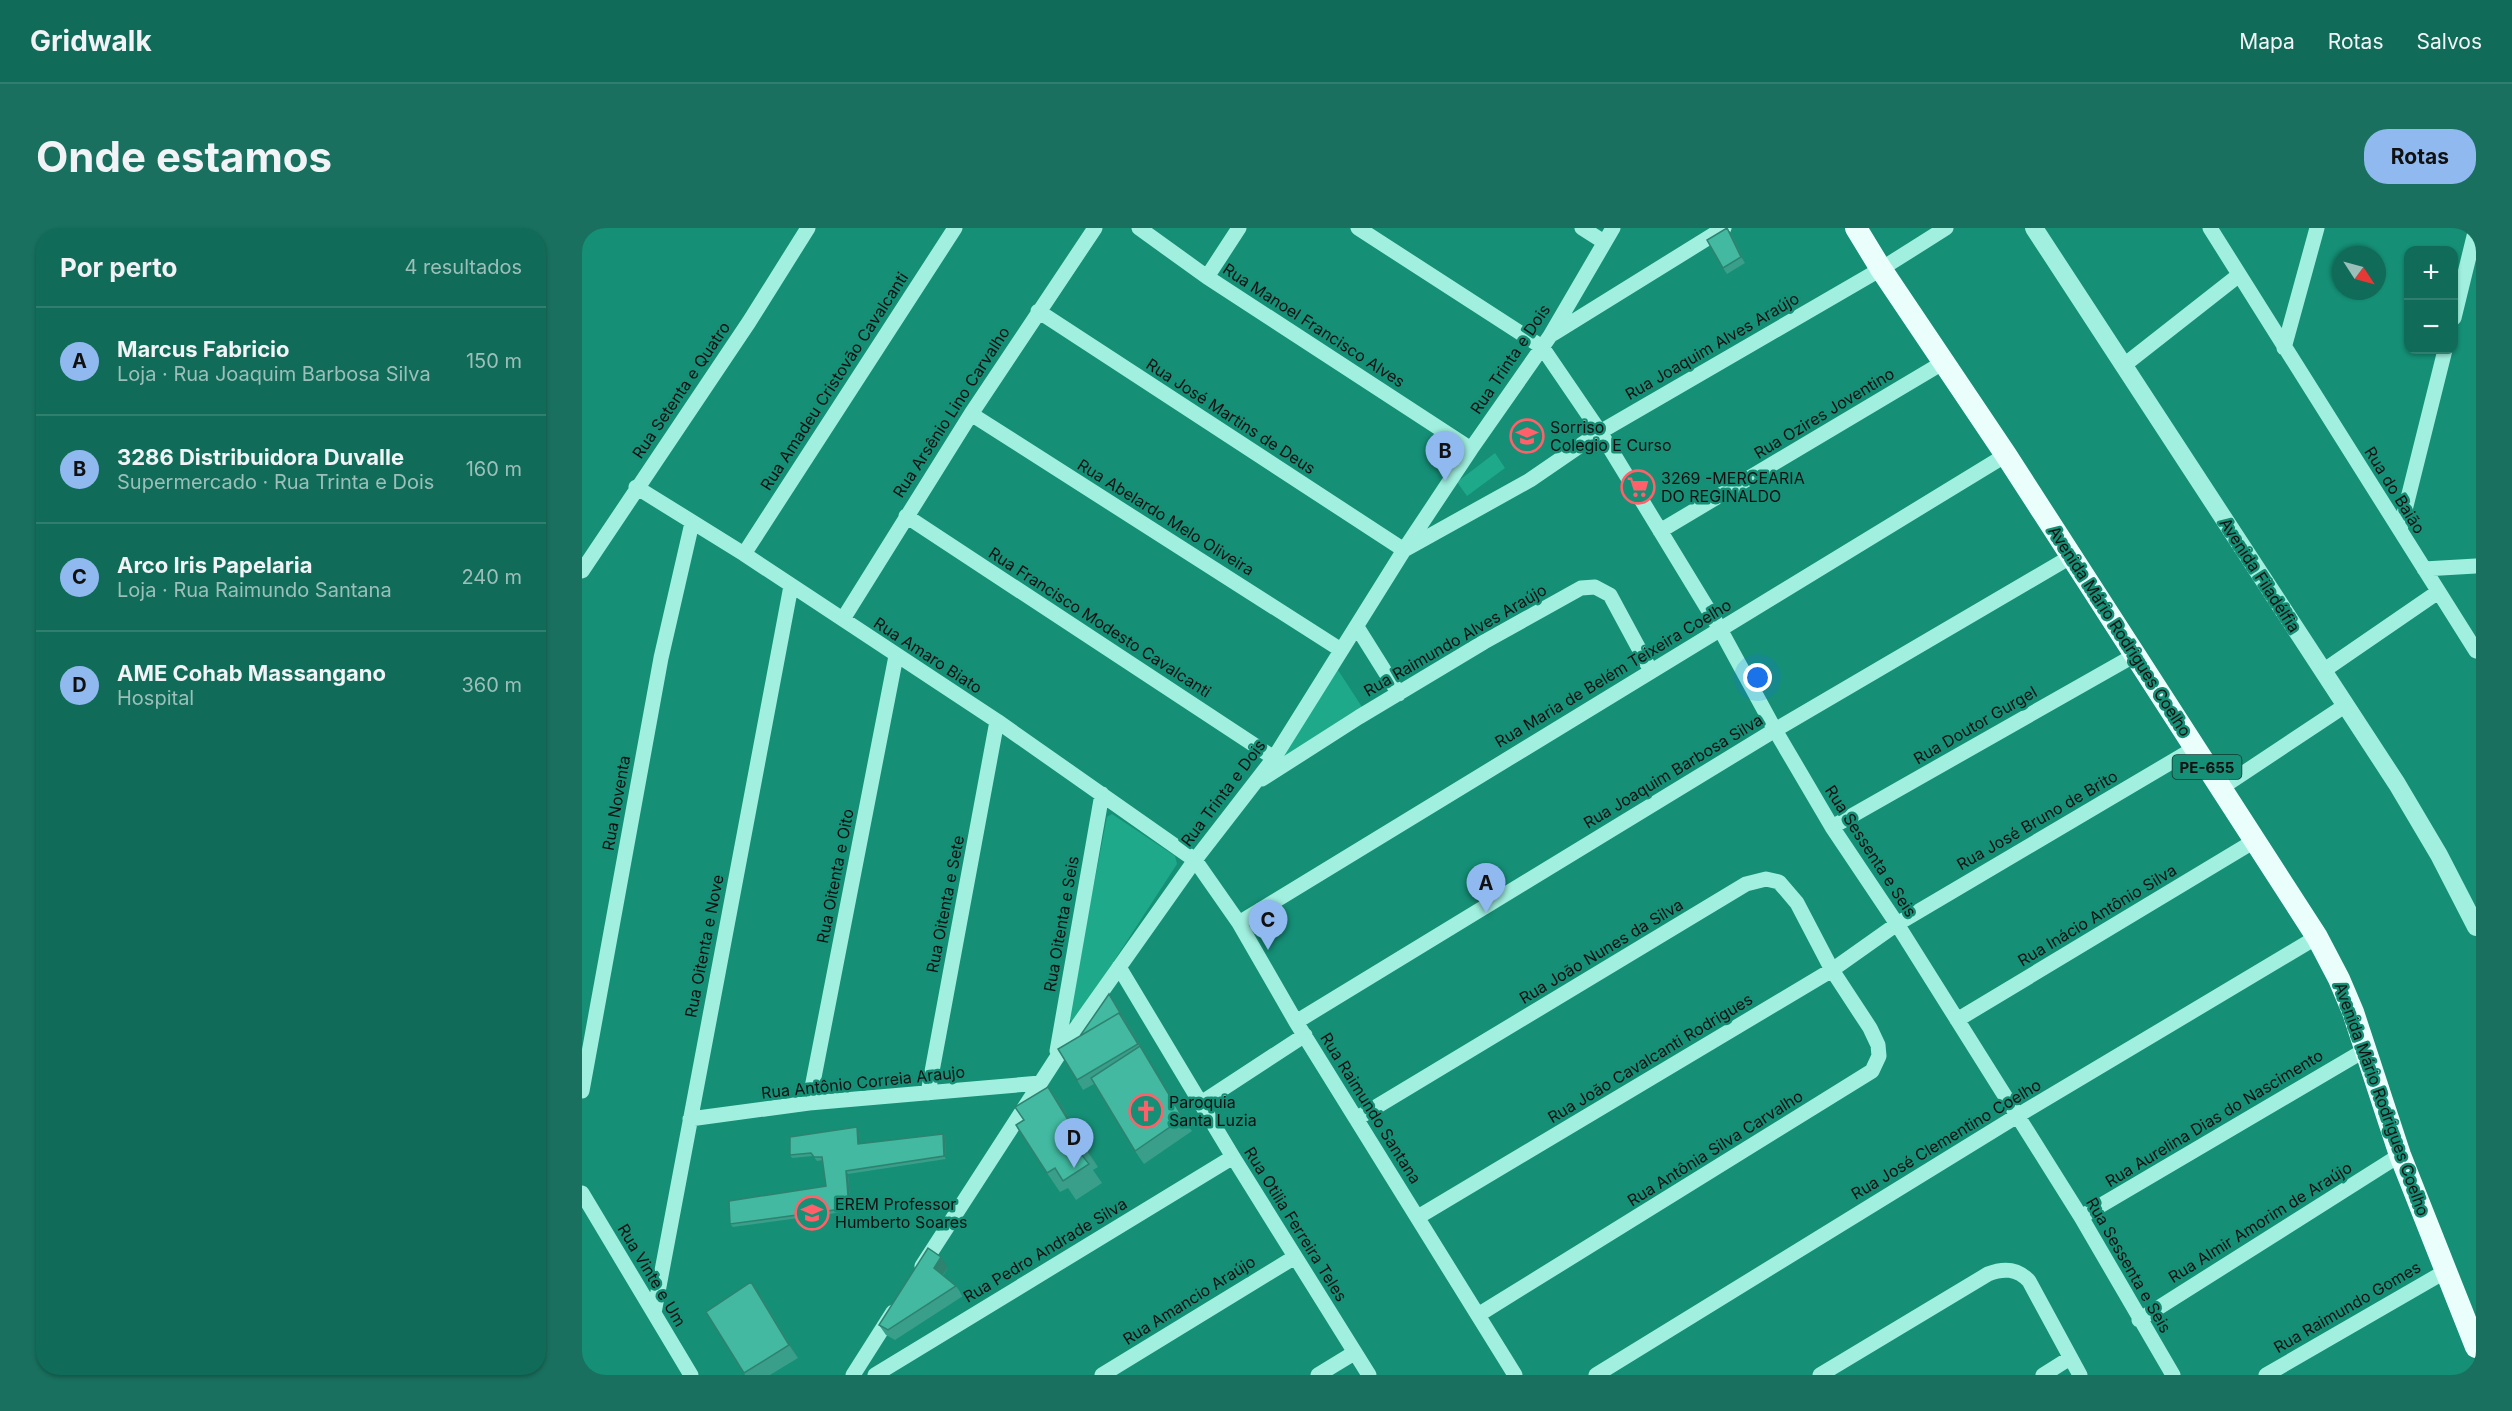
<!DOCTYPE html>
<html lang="pt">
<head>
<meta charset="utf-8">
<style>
  :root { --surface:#106b58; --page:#19705e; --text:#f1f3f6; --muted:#9cbfba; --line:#307e6e; --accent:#90b9f0 }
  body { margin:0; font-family:Inter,sans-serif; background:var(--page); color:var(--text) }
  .controls { position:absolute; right:18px; top:18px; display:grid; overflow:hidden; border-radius:12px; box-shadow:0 2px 4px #0004 }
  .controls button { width:54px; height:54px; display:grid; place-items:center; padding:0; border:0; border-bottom:2px solid var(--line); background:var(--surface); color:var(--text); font:30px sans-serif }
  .compass { position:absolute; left:1750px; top:18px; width:54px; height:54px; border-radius:50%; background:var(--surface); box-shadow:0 2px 4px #0004; rotate:126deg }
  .you { position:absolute; left:1176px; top:450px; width:21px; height:21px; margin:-15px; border:4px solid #fff; border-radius:50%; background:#1a73e8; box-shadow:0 0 0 9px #1a73e833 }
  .badge { display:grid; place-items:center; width:39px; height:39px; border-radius:50%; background:var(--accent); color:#111; font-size:20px; font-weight:700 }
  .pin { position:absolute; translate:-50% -50px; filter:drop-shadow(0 2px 3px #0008) }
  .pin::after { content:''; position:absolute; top:32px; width:21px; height:18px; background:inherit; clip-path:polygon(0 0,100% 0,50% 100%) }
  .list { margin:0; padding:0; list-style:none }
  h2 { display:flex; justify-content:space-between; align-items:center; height:78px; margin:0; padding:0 24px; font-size:26px }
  h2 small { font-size:20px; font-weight:400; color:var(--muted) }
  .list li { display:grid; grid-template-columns:39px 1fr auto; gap:18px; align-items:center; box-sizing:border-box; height:108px; padding:0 24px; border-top:2px solid var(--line) }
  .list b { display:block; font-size:22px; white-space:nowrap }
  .list p { margin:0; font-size:20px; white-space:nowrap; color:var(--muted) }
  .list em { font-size:20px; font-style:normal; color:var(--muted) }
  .map { position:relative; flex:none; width:1894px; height:1147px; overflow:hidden; border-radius:24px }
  header { display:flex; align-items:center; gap:36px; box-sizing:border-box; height:84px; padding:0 30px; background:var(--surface); border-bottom:2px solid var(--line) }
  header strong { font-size:28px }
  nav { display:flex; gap:33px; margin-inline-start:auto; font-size:21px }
  .intro { display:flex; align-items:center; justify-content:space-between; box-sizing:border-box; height:144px; padding:0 36px }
  h1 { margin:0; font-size:42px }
  .button { padding:15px 27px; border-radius:24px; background:var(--accent); color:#111; font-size:21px; font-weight:700 }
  main { display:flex; gap:36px; padding:0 36px }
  aside { flex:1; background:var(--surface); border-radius:24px; box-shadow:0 2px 4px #0004 }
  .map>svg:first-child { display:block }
  .green { fill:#1ea98b }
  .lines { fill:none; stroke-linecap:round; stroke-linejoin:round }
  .minor { stroke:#a1f0df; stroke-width:15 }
  .tertiary { stroke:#a1f0df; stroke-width:18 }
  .primary { stroke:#eafffc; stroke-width:22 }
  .wall { fill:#399f8a }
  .shaded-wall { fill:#2e8270 }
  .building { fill:#42b9a0; stroke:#2e8270; stroke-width:1.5 }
  .labels { text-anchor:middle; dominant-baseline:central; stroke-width:5; stroke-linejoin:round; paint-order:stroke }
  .shield { fill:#158f76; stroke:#12372f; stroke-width:1.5 }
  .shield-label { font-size:15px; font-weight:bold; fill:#111 }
  .street-label { font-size:16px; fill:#111; stroke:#158f76 }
  .poi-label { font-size:16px; fill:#111; stroke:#158f76; text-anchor:start }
</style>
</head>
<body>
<header>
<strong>Gridwalk</strong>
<nav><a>Mapa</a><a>Rotas</a><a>Salvos</a></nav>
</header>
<div class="intro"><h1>Onde estamos</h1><a class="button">Rotas</a></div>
<main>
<aside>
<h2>Por perto<small>4 resultados</small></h2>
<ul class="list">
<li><span class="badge">A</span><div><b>Marcus Fabricio</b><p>Loja · Rua Joaquim Barbosa Silva</p></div><em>150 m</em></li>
<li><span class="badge">B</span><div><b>3286 Distribuidora Duvalle</b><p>Supermercado · Rua Trinta e Dois</p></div><em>160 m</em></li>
<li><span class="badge">C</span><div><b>Arco Iris Papelaria</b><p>Loja · Rua Raimundo Santana</p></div><em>240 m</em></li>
<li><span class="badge">D</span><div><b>AME Cohab Massangano</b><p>Hospital</p></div><em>360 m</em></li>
</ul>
</aside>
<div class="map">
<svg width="1894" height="1147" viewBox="0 0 1894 1147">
  <rect width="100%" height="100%" fill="#158f76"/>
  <path class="green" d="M913 225 923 240 885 268 875 254Z
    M754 439 782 482 694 536Z
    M530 586 593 628 595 636 493 793H489L486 789 525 589Z"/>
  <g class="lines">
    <path class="minor" d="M557 0 625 49 889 221
      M776 0 960 119 1018 204 1138 401 1193 502 1250 599 1315 696 1499 989 1591 1147
      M1000 0 1022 14
      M1628 0 1894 423
      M625 49 657 0
      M456 83 822 322
      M1872 90 1894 0
      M971 106 1142 0
      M1702 120 1735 0
      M1541 138 1657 47
      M389 186 759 422
      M54 259 162 326 415 493 613 632 657 695 714 794 933 1147
      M324 288 692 530
      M1818 302 1863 122
      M1078 303 1362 134
      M824 321 948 252 1018 204 1299 41 1364 0
      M162 326 373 0
      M1842 341 1894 338
      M0 343 167 94 226 0
      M261 391 389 186 513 0
      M775 399 817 466
      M1741 443 1856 364
      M680 551 777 489 902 414 999 360 1013 359 1028 367 1069 443
      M1639 560 1764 477
      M1250 599 1553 427
      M657 695 1424 227
      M537 739 651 929 787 1147
      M1375 792 1674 612
      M714 794 1193 502 1490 328
      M475 823 520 566
      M0 863 79 430 110 295
      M346 865 415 493
      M227 875 314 428
      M619 875 723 807
      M108 891 227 875 458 855
      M774 891 1164 656 1184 651 1197 654 1215 675 1250 742 1288 800 1296 817 1297 828 1290 843 896 1087
      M0 965 109 1147
      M836 989 1250 742 1315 696 1613 520
      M1499 989 1783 822
      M340 1038 492 803 613 632 692 530 822 322 889 221 968 108 1031 0
      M72 1085 209 358
      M1557 1092 1818 927
      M271 1147 311 1084
      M293 1147 651 929
      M520 1147 713 1029
      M736 1147 772 1125
      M1014 1147 1435 888 1735 709
      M1238 1147 1406 1046C1421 1040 1435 1040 1447 1053L1498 1147
      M1461 1147 1488 1130
      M1684 1147 1864 1043"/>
    <path class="tertiary" d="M1452 0 1815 556 1857 627 1894 699"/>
    <path class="primary" d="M1274 0 1299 41 1424 227 1735 709 1757 751 1771 784 1818 927 1894 1119"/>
  </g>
  <path class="wall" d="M1145 0 1150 7 1163 35 1145 46 1141 40Z
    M532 773 563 825 610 903 562 936 553 923 512 856 501 862 495 852Z
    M466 859 480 878 516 939 511 942 520 955 494 972 486 960 478 964 465 945 442 892Z
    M277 903 278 916 361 906 363 909 364 931 266 946 269 983 151 999 148 996 244 958 241 932 235 933 231 928 210 930 208 927Z
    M366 1039 361 1048 374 1058 381 1068 313 1112 304 1107 297 1097Z
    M178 1067 216 1130 188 1147H163L124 1084Z"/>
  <path class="shaded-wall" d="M1145 0 1150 7 1163 35 1159 29Z
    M527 766 532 773 563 825 556 816Z
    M558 818 567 831 610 903 601 890Z
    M466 859 480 878 516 939 503 920Z
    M275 899 277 903 279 919 276 916Z
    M361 906 363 909 364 931 362 928Z
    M264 943 266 946 269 983 267 980Z
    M359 1029 366 1039 359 1050 352 1040Z
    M169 1054 178 1067 216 1130 207 1117Z"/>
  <path class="building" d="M1145 0 1159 29 1141 40 1125 12Z
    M527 766 540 788 537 785 498 808Z
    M537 785 556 816 495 852 476 821Z
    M558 818 601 890 553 923 509 850Z
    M466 859 503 920 490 928 491 931 499 926 507 936 481 953 473 940 465 945 434 897 442 892 433 879Z
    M275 899 276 916 361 906 362 928 264 943 267 980 148 996 147 973 244 958 240 929H232L229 925 208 927V909Z
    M346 1020 359 1029 352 1040 374 1058 306 1102 297 1097Z
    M169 1054 207 1117 162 1145 124 1084Z"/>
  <defs>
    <symbol id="school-ring" viewBox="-11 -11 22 22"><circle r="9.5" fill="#158f76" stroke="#ff6069" stroke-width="1.5"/><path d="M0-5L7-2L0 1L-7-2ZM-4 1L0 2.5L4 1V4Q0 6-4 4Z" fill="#ff6069"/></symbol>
    <symbol id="supermarket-ring" viewBox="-11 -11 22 22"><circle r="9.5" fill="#158f76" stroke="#ff6069" stroke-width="1.5"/><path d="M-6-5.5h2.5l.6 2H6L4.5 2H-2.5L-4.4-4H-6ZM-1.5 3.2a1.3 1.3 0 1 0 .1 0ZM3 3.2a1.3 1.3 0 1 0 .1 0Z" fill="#ff6069"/></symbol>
    <symbol id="church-ring" viewBox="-11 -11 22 22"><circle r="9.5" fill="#158f76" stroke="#ff6069" stroke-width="1.5"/><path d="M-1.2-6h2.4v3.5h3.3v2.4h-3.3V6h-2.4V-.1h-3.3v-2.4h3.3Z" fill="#ff6069"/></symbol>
  </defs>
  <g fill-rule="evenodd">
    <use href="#school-ring" x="926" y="189" width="38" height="38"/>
    <use href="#supermarket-ring" x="1037" y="240" width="38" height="38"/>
    <use href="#church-ring" x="545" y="864" width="38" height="38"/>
    <use href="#school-ring" x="211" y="966" width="38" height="38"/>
  </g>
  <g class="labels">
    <rect class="shield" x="1590.5" y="527" width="69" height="24" rx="4.5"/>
    <g class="shield-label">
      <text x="1625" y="539">PE-655</text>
    </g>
    <g class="street-label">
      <text transform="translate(732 97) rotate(33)">Rua Manoel Francisco Alves</text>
      <text transform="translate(1130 118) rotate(-30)">Rua Joaquim Alves Araújo</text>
      <text transform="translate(928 131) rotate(-56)">Rua Trinta e Dois</text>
      <text transform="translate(252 153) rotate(-57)">Rua Amadeu Cristovão Cavalcanti</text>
      <text transform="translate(99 162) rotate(-56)">Rua Setenta e Quatro</text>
      <text transform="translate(369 184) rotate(-57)">Rua Arsênio Lino Carvalho</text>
      <text transform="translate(1242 185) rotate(-31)">Rua Ozires Joventino</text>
      <text transform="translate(649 188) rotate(33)">Rua José Martins de Deus</text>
      <text transform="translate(1813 262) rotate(58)">Rua do Baião</text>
      <text transform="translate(584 289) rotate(32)">Rua Abelardo Melo Oliveira</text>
      <text transform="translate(1678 347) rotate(57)">Avenida Filadélfia</text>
      <text transform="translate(518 394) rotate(33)">Rua Francisco Modesto Cavalcanti</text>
      <text transform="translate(1538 403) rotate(57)">Avenida Mário Rodrigues Coelho</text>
      <text transform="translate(873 412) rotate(-30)">Rua Raimundo Alves Araújo</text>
      <text transform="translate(346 427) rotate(33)">Rua Amaro Biato</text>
      <text transform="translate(1031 445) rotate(-31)">Rua Maria de Belém Teixeira Coelho</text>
      <text transform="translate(1393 497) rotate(-30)">Rua Doutor Gurgel</text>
      <text transform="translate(1091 543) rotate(-31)">Rua Joaquim Barbosa Silva</text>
      <text transform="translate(641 565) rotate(-53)">Rua Trinta e Dois</text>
      <text transform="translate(34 575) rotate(-80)">Rua Noventa</text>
      <text transform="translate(1455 592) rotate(-30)">Rua José Bruno de Brito</text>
      <text transform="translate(1289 623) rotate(57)">Rua Sessenta e Seis</text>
      <text transform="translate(253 648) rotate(-79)">Rua Oitenta e Oito</text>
      <text transform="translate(363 676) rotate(-79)">Rua Oitenta e Sete</text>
      <text transform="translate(1515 687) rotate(-31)">Rua Inácio Antônio Silva</text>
      <text transform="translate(479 696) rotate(-80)">Rua Oitenta e Seis</text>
      <text transform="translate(122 718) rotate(-79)">Rua Oitenta e Nove</text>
      <text transform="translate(1019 723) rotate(-31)">Rua João Nunes da Silva</text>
      <text transform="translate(1068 830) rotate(-31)">Rua João Cavalcanti Rodrigues</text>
      <text transform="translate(281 854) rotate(-6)">Rua Antônio Correia Araujo</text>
      <text transform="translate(1800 871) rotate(70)">Avenida Mário Rodrigues Coelho</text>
      <text transform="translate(789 880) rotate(58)">Rua Raimundo Santana</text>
      <text transform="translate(1632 890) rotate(-31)">Rua Aurelina Dias do Nascimento</text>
      <text transform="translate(1364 911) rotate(-31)">Rua José Clementino Coelho</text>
      <text transform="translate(1133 920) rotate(-32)">Rua Antônia Silva Carvalho</text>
      <text transform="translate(1678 994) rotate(-32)">Rua Almir Amorim de Araújo</text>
      <text transform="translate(714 996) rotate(58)">Rua Otilia Ferreira Teles</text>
      <text transform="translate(463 1022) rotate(-31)">Rua Pedro Andrade Silva</text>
      <text transform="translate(1547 1037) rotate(60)">Rua Sessenta e Seis</text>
      <text transform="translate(70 1047) rotate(59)">Rua Vinte e Um</text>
      <text transform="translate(607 1072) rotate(-32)">Rua Amancio Araújo</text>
      <text transform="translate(1765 1079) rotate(-30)">Rua Raimundo Gomes</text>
    </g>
    <g class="poi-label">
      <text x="968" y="199">Sorriso<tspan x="968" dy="18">Colegio E Curso</tspan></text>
      <text x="1079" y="250">3269 -MERCEARIA<tspan x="1079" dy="18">DO REGINALDO</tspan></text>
      <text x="587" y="874">Paroquia<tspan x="587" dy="18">Santa Luzia</tspan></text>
      <text x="253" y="976">EREM Professor<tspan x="253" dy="18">Humberto Soares</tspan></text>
    </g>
  </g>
</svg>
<div class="controls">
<button>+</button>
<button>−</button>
</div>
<svg class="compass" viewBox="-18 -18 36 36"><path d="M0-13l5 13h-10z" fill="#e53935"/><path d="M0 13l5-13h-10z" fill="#9cbfba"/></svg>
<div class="you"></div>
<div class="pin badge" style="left:904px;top:685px">A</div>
<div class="pin badge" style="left:863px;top:253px">B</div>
<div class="pin badge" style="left:686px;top:722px">C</div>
<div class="pin badge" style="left:492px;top:940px">D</div>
</div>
</main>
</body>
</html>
